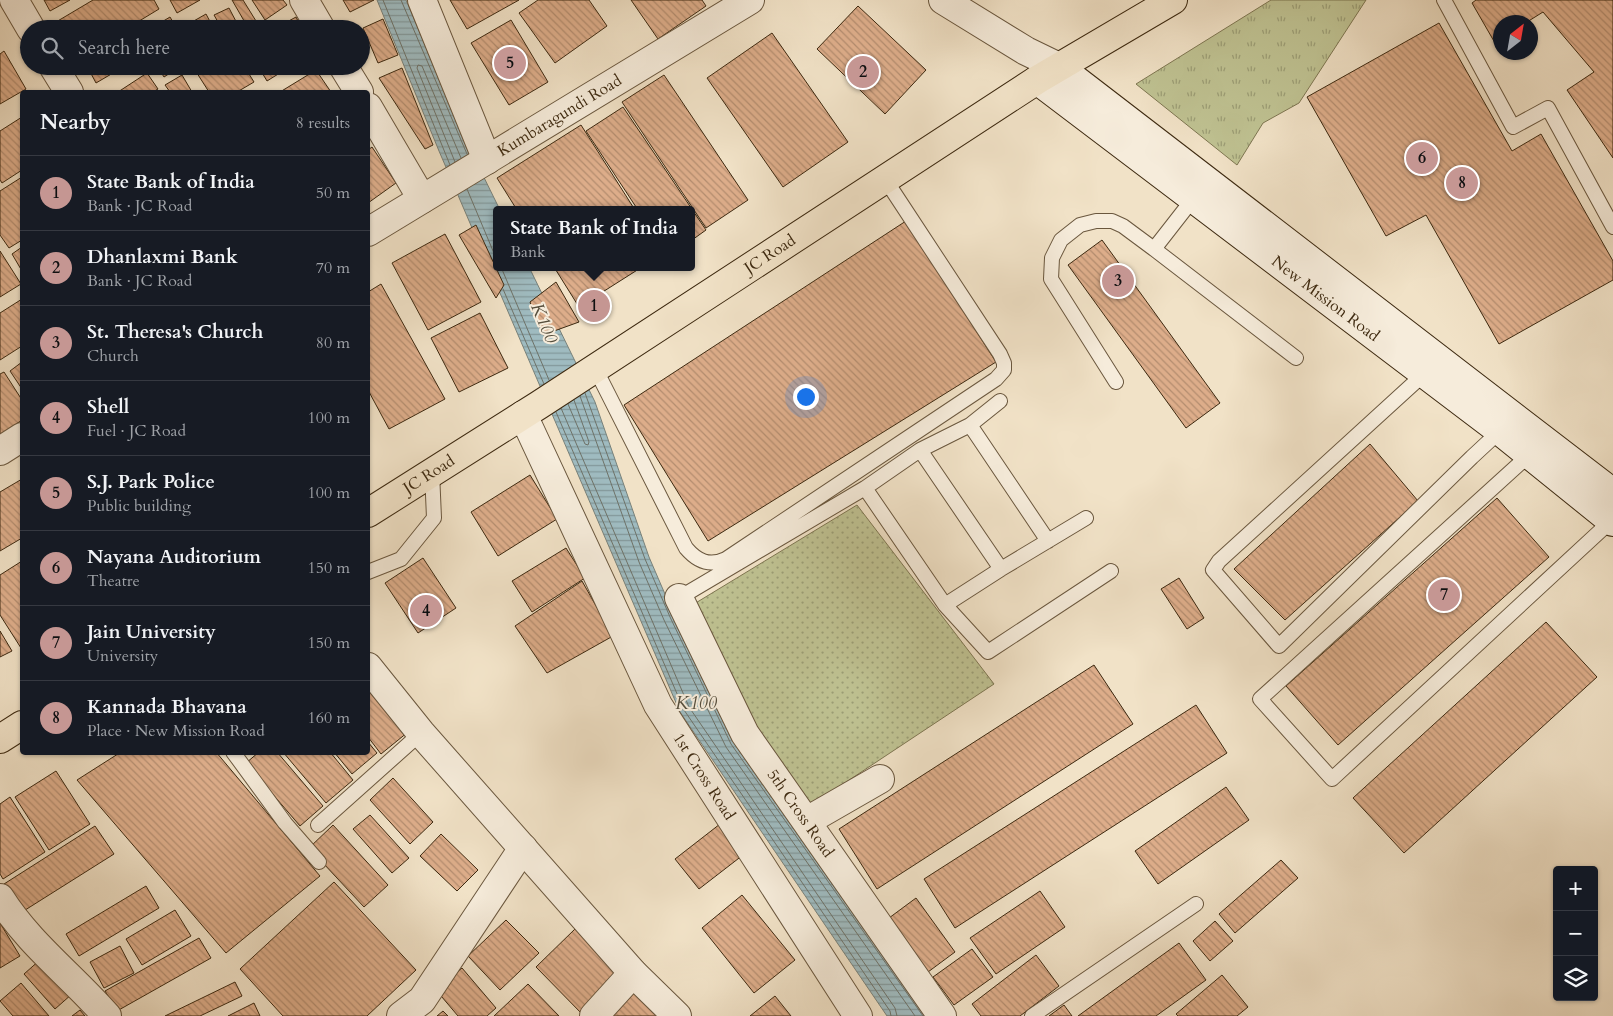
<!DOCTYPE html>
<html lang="en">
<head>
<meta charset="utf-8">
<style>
  :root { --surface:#171b24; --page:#242831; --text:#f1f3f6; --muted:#9ea1a6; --line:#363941; --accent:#c59692 }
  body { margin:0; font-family:Cardo,serif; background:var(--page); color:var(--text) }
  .controls { position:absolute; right:15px; bottom:15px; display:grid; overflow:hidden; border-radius:5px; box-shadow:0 1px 4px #0004 }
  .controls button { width:45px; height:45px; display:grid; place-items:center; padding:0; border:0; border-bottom:1px solid var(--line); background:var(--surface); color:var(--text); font:25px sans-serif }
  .compass { position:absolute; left:1493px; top:15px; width:45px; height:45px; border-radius:50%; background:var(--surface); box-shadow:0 1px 4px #0004; rotate:31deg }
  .you { position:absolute; left:805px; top:396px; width:18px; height:18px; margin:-12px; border:4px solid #fff; border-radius:50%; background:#1a73e8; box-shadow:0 0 0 8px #1a73e833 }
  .badge { display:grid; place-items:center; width:32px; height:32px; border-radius:50%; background:var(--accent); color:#111; font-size:16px; font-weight:700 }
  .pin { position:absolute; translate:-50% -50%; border:2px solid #fff; box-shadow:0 1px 5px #0006 }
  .popup { position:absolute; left:493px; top:206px; width:202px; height:65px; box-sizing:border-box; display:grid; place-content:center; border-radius:5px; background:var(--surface); filter:drop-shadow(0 1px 4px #0005); font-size:16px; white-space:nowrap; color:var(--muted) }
  .popup b { font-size:19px; color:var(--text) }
  .popup::after { content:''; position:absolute; left:50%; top:100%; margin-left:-10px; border:10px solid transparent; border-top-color:var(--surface) }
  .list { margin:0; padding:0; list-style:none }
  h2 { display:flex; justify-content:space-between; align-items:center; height:65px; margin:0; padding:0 20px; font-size:21px }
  h2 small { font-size:16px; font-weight:400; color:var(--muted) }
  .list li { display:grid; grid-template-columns:32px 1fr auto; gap:15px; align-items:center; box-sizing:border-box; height:75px; padding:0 20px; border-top:1px solid var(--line) }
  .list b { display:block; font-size:19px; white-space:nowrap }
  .list p { margin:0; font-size:16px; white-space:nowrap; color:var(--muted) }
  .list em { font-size:16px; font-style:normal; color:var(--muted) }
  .icon { flex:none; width:28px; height:28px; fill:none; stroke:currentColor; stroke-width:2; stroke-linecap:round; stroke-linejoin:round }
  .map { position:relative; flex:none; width:1613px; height:1016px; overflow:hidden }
  .search { position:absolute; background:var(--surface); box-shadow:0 1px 4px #0004; left:20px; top:20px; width:350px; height:55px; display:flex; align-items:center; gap:12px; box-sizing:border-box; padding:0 18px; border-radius:28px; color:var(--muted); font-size:19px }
  .panel { position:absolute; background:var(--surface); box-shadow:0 1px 4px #0004; left:20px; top:90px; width:350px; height:665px; border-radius:5px }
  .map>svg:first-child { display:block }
  .grass { fill:url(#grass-dots); stroke:#7e7651 }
  .park { fill:url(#park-tufts); stroke:#7e7651 }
  .water { fill:url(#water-rules); stroke:#78817a }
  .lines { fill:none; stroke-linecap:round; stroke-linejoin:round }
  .shore { stroke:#6e7268; stroke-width:1 }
  .building { fill:url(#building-back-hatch); stroke:#3d2910 }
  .service-casing { stroke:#6a573e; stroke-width:16 }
  .minor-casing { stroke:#6a573e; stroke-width:30 }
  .tertiary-casing { stroke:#6a573e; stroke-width:30 }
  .secondary-casing { stroke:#3d2910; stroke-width:30 }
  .primary-casing { stroke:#3d2910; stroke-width:30 }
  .service { stroke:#f6ecdb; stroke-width:14 }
  .minor { stroke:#f6ecdb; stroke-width:28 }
  .tertiary { stroke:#f6ecdb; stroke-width:28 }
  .secondary { stroke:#f6ecdb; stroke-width:28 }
  .primary { stroke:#f1e2c7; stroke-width:28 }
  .labels { text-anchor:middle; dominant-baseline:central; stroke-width:4; stroke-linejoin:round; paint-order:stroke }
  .street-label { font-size:16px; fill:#3d2910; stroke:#f6ecdb }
  .water-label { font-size:18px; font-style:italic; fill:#564e3c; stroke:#f6ecdb }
</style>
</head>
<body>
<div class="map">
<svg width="1613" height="1016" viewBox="0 0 1613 1016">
  <defs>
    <pattern id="grass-dots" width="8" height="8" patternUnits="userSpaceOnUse" patternTransform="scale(1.25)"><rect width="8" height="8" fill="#bfc292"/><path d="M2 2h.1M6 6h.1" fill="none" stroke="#9c9e76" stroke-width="1.8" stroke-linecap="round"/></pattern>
    <pattern id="park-tufts" width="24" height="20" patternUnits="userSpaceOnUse" patternTransform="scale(1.25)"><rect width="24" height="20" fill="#bfc292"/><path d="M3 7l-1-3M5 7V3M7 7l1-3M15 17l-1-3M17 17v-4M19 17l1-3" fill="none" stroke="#9c9e76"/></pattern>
    <pattern id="water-rules" width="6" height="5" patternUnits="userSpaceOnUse" patternTransform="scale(1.25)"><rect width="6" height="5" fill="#9fbbc0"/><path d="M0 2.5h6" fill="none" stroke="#83989b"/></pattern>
    <pattern id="building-back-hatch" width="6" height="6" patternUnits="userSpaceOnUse" patternTransform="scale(1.25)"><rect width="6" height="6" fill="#ddad8a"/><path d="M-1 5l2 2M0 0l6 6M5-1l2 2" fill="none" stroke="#b48d6f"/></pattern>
  </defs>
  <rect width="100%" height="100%" fill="#f1e2c7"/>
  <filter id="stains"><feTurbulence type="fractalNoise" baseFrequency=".004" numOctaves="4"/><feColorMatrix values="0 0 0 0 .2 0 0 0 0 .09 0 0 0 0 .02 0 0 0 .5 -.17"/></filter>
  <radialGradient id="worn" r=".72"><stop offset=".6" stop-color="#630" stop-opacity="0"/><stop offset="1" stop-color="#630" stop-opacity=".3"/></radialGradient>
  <path class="grass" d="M857 505 994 684 810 806 752 727 694 604Z"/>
  <path class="park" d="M1271 0H1366L1299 103 1263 123 1237 165 1136 84Z"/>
  <path class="water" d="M377 0H406L466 141 500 210H496V267H529L595 402 649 557 674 615 929 1016H887L680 712 439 151Z"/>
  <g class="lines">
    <path class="shore" d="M383 0 450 165
      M401 0 467 154
      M455 162 417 68 418 65 422 66 461 158
      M467 189 496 258
      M501 267 549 380
      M503 289 544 384
      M585 393 645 559 670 617 731 744 923 1016
      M580 396 639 562 664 620 726 747 915 1016
      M568 404 585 444 588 445 589 442 574 400
      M561 408 689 707 895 1008 897 1016
      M556 412 684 710 890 1011 891 1016"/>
  </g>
  <path class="building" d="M44 0H70L50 11Z
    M93 0H154L159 9 126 29H60L56 22Z
    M170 0H200L177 13Z
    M232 0H243L256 21 247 26Z
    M252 0H283L287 5 265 20Z
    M343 0H374L350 12Z
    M450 0H519L467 29Z
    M538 0H589L607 26 555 63 519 13Z
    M631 0H702L706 6 658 39Z
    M1476 0H1613V158L1567 90 1594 72 1543 12 1527 22H1500V39L1495 43 1472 3Z
    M858 6 926 70 885 114 817 49Z
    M229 8 240 29H222L214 15Z
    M206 14 214 29H187L185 26Z
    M170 17 177 29H150Z
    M296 17 302 29H274Z
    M383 19 398 55 378 63 363 28Z
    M511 20 548 82 509 105 471 43Z
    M1439 23 1512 151 1541 134 1613 261V280L1499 344 1426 215 1386 236 1307 97Z
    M772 33 848 142 783 187 707 78Z
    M4 51 26 89 0 104V54Z
    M87 66H125L96 83Z
    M157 66H181L164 77Z
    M201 66H244L254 82 237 92H209L195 70Z
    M258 66H280L283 71 267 81Z
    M402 68 433 145 425 149 379 78Z
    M316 70 331 92H280Z
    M147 73 158 89 153 92H118Z
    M182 75 192 92H170L165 85Z
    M664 75 748 200 706 228 622 102Z
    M623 107 706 230 692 240V210H638L586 131Z
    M22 117V170L2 183 0 180V131Z
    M581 125 635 210H517L497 178Z
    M372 147 396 183 368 203V150Z
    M22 177V240L9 248 0 235V191Z
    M906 221 996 362 708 541 624 405Z
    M476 225 504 285 496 298 459 235Z
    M445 234 481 302 428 330 392 263Z
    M1102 240 1220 403 1186 428 1068 265Z
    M22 247V271L12 254Z
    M0 251 21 284 0 297Z
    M554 267H642L579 307Z
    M556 282 579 322 543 335 530 302Z
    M381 284 445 399 389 429 368 390V292Z
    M22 299V346L0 360V313Z
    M480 313 508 368 459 392 431 338Z
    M22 362V389L10 371Z
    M4 372 22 400V420L0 435V374Z
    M1370 444 1418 501 1285 620 1234 569Z
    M530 475 557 519 498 556 471 512Z
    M22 479V538L0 551V492Z
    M1497 498 1549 557 1338 745 1286 686Z
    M566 548 585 578 532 612 512 581Z
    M423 558 456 608 418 633 385 583Z
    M22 561V647L21 648 0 615V575Z
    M1179 578 1204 618 1187 629 1161 589Z
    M582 581 613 636 547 673 515 626Z
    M1546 622 1597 677 1404 853 1353 798Z
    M0 631 12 651 0 657Z
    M1094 665 1133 724 877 889 839 829Z
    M368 685 408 732 381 754 368 737Z
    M1196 705 1227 753 955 928 924 879Z
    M368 742 377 753 352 774 334 752H368Z
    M121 752H216L320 876 226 953 77 780Z
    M259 752H277L323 806 300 826 246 763Z
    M283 752H330L353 780 326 803Z
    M56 771 90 824 49 850 15 797Z
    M393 778 433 822 410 844 370 800Z
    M1226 787 1249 820 1158 884 1135 851Z
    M10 797 45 852 3 879 0 874V804Z
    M370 815 409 858 392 873 353 829Z
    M720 824 743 855 699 889 675 859Z
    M333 825 388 885 364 907 309 848Z
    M95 826 114 854 22 912 4 884Z
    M441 834 478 870 457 891 420 856Z
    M1281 860 1298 878 1235 933 1219 914Z
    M334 882 416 970 367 1016H283L240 969Z
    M146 886 159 908 79 956 66 934Z
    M1040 891 1065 927 996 974 970 938Z
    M742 895 795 960 754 993 702 928Z
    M916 898 955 952 928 972 889 918Z
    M175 910 191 936 142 965 126 939Z
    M506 920 539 953 500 990 468 956Z
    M1215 921 1233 941 1210 961 1193 941Z
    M0 923 20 956 0 968Z
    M575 929 623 978 584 1016 536 967Z
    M199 938 211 958 117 1011 105 991Z
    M1179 943 1206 980 1156 1016H1078Z
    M120 946 134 973 104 988 90 962Z
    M972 949 993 977 954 1005 933 977Z
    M1036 955 1059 986 1020 1016H981L972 1004Z
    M41 959 72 994 55 1009 24 974Z
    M462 968 496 1008 487 1016H458L436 990Z
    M1222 975 1248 1007 1237 1016H1178L1176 1014Z
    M235 982 242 996 200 1016H165Z
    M21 983 49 1016H13L0 1001Z
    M528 984 559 1016H494Z
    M634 991 657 1016H606Z
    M775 996 791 1016H750Z
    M254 1003 260 1016H228Z
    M1064 1005 1072 1016H1049Z
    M80 1010 85 1016H72Z
    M443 1011 448 1016H437Z"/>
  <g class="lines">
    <defs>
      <path id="service" d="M1444 0 1513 127 1548 108 1613 227
        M1154 249 1296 358
        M595 368 686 548C697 561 709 567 726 559L996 379 1004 370V363L1000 354 885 179
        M1424 374 1219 561 1213 570 1279 646 1472 457 1500 431
        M1116 382 1051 279 1052 258 1061 240 1080 225 1096 221H1112L1123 226 1154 249 1193 199
        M970 425 1048 541
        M920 450 1001 569
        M1528 456 1260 699 1332 779 1611 521
        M865 488 945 605 988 652 1111 571
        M368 572 401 559 434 518 432 472
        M679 598 865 488 920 450 970 425 1000 401
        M945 605 1001 569 1086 518
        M233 752 285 823 319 862
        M318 825 421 733
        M1032 1016 1196 904"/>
      <g id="minor">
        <path d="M14 0 31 29"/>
        <path d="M304 0 321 29"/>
        <path d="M422 0 487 160"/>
        <path d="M943 0 1026 51 1059 67"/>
        <path d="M53 66 69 92"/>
        <path d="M343 66 359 92"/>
        <path d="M368 107 422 199"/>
        <path id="s1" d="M523 415 658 705 858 1016"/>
        <path id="s2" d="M679 598 745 734 942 1016"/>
        <path d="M368 667 421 733 633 973 677 1016"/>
        <path d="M807 821 880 779"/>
        <path d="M0 898C29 944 72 976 107 1016"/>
        <path d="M401 1016 422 1000 523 848"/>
        <path d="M594 1016 633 973"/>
      </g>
      <g id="tertiary">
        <path id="s3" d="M368 232 750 0"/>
        <path d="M0 451 22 437"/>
      </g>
      <g id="secondary">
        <path d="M1059 67 1613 493"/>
        <path id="s4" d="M1037 80 1500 431 1613 522"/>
      </g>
      <g id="primary">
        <path id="s5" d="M368 513 539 405 1037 80 1173 0"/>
        <path d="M0 739 22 725"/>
      </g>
    </defs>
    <use href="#service" class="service-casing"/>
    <use href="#minor" class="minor-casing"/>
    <use href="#tertiary" class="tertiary-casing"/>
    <use href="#secondary" class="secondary-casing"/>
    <use href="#primary" class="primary-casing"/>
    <use href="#service" class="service"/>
    <use href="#minor" class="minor"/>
    <use href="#tertiary" class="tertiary"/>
    <use href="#secondary" class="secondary"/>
    <use href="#primary" class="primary"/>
  </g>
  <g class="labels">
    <g class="street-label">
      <text stroke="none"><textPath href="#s3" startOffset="224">Kumbaragundi Road</textPath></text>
      <text stroke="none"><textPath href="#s5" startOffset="478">JC Road</textPath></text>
      <text stroke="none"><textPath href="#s4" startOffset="362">New Mission Road</textPath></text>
      <text stroke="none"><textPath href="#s5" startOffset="72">JC Road</textPath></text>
      <text stroke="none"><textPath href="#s1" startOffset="405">1st Cross Road</textPath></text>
      <text stroke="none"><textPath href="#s2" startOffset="248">5th Cross Road</textPath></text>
    </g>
    <g class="water-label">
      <text transform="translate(544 323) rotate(67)">K100</text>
      <text x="696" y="703">K100</text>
    </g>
  </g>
  <rect width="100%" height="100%" filter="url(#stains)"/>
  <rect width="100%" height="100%" fill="url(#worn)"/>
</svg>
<div class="controls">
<button>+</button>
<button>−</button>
<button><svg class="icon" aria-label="layers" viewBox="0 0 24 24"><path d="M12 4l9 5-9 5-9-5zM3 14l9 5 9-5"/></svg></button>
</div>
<svg class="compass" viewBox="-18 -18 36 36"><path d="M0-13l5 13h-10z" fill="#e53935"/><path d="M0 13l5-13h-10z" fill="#9ea1a6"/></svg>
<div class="you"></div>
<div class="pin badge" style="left:594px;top:306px">1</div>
<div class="popup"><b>State Bank of India</b>Bank</div>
<div class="pin badge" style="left:863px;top:72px">2</div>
<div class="pin badge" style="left:1118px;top:281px">3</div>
<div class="pin badge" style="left:426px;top:611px">4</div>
<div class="pin badge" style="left:510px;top:63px">5</div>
<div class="pin badge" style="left:1422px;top:158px">6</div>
<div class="pin badge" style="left:1444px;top:595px">7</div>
<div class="pin badge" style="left:1462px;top:183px">8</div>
<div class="search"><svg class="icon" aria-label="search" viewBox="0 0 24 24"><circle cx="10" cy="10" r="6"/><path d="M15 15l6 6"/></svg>Search here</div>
<section class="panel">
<h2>Nearby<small>8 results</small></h2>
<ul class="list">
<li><span class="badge">1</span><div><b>State Bank of India</b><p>Bank · JC Road</p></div><em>50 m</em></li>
<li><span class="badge">2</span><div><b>Dhanlaxmi Bank</b><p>Bank · JC Road</p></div><em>70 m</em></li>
<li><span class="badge">3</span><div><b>St. Theresa's Church</b><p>Church</p></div><em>80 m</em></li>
<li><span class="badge">4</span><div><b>Shell</b><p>Fuel · JC Road</p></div><em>100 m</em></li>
<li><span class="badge">5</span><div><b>S.J. Park Police</b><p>Public building</p></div><em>100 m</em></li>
<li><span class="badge">6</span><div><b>Nayana Auditorium</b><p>Theatre</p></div><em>150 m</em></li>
<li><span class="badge">7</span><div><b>Jain University</b><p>University</p></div><em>150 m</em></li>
<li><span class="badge">8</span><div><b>Kannada Bhavana</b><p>Place · New Mission Road</p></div><em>160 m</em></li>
</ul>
</section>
</div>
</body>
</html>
